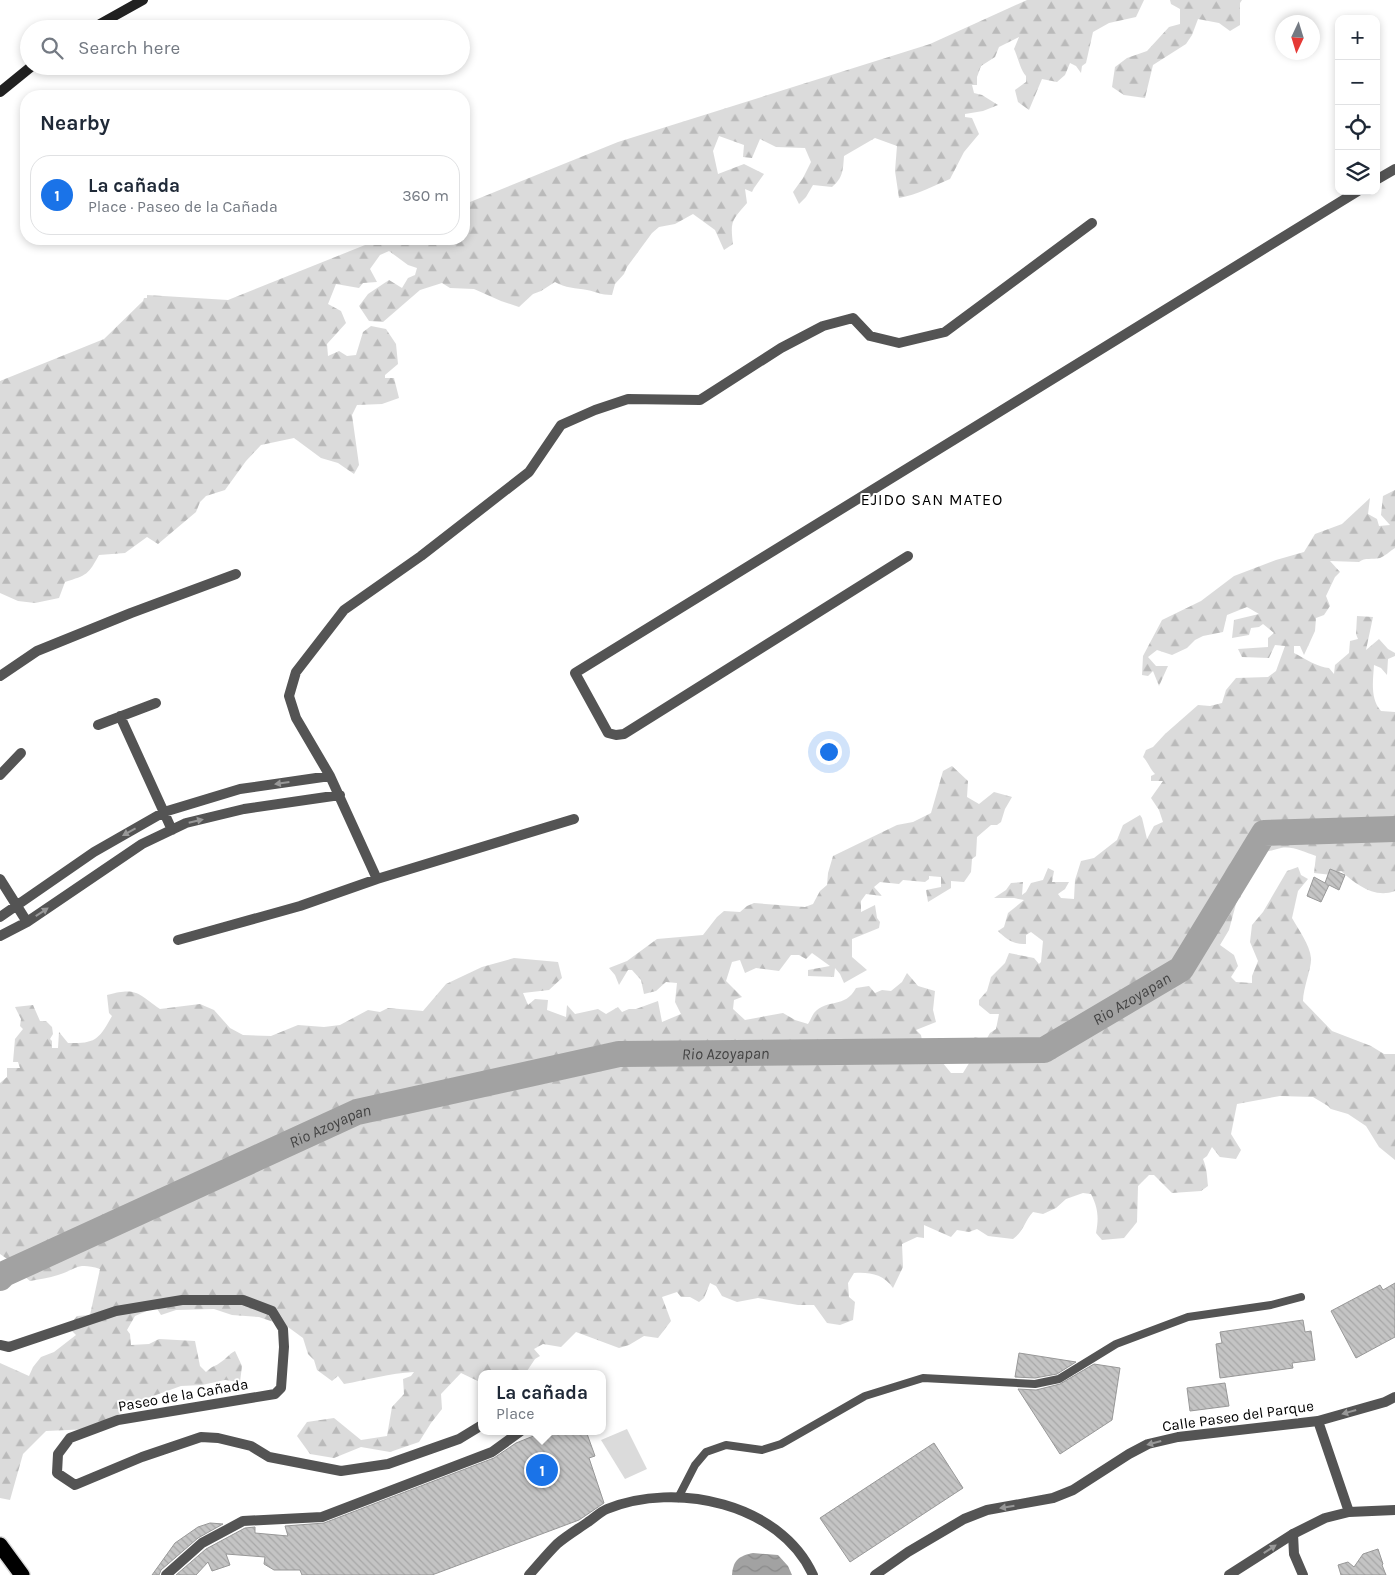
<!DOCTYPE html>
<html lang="en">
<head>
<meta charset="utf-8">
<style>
  :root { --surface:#fff; --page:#f6f6f7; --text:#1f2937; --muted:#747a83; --line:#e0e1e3; --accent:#1a73e8 }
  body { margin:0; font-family:Karla,sans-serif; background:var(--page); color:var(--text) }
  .controls { position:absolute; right:15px; top:15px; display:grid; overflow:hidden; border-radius:10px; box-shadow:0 2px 8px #0003 }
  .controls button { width:45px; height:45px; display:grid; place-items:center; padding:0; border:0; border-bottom:1px solid var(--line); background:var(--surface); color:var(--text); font:25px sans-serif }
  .compass { position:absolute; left:1275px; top:15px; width:45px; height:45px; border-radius:50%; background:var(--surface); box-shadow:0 2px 8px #0003; rotate:184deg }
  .you { position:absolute; left:828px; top:751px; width:18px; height:18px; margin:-12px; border:4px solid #fff; border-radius:50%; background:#1a73e8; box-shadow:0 0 0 8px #1a73e833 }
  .badge { display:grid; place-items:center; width:32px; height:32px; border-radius:50%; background:var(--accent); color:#fff; font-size:16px; font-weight:700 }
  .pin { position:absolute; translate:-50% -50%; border:2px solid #fff; box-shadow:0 1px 5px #0006 }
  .popup { position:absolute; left:478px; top:1370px; width:128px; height:65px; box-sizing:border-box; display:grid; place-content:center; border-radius:10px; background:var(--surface); filter:drop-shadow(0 1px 4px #0005); font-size:16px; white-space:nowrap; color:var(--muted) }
  .popup b { font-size:19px; color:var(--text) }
  .popup::after { content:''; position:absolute; left:50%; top:100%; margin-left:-10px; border:10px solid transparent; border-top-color:var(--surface) }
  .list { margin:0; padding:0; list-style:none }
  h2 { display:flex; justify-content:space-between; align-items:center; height:65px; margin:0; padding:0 20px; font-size:21px }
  h2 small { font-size:16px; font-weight:400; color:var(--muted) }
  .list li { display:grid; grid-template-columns:32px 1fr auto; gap:15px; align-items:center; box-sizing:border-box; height:80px; margin:0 10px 10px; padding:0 10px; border:1px solid var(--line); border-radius:20px }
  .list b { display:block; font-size:19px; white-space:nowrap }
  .list p { margin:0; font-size:16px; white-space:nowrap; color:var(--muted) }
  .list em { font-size:16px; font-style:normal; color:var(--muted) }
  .icon { flex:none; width:28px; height:28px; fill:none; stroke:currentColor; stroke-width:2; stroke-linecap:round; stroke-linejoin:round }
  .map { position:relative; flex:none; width:1395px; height:1575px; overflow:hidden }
  .search { position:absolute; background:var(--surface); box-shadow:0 2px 8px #0003; left:20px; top:20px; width:450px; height:55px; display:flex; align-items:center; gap:12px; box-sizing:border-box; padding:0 18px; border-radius:28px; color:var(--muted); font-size:19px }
  .panel { position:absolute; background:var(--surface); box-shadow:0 2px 8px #0003; left:20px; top:90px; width:450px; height:155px; border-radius:20px }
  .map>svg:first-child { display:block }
  .forest { fill:url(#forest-firs) }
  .garden { fill:#dbdbdb }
  .water { fill:url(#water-waves) }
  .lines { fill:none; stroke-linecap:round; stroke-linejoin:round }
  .river { stroke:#a2a2a2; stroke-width:26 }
  .building { fill:url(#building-back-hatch); stroke:#989898 }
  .motorway-casing { stroke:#dbdbdb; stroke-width:18 }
  .service { stroke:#545454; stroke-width:8 }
  .minor { stroke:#545454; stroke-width:10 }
  .tertiary { stroke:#545454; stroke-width:10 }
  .secondary { stroke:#212121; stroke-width:10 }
  .motorway { stroke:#000; stroke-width:15 }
  .oneway { fill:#989898 }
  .labels { text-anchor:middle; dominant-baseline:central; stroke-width:4; stroke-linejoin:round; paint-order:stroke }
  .street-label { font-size:15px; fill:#000; stroke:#fff }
  .neighbourhood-label { font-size:16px; letter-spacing:1px; fill:#000; stroke:#fff }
  .water-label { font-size:16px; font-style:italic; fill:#434343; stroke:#fff }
</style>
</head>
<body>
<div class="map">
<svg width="1395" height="1575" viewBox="0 0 1395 1575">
  <defs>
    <pattern id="forest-firs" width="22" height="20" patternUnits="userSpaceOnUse" patternTransform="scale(1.25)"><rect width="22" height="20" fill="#dbdbdb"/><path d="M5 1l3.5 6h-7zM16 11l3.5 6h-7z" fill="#bababa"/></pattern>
    <pattern id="water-waves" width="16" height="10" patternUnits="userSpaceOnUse" patternTransform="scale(1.25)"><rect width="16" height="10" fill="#a2a2a2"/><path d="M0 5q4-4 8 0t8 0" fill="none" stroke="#8a8a8a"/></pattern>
    <pattern id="building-back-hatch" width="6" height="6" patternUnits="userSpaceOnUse" patternTransform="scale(1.25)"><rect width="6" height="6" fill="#c4c4c4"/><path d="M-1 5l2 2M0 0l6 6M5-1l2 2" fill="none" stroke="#a7a7a7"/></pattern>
  </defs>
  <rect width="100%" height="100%" fill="#fff"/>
  <path class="forest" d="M1027 0H1144L1136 17 1109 23 1093 32 1086 63 1082 66 1081 73 1076 66 1070 63 1065 75 1057 82 1042 79 1029 110 1018 102 1015 90 1026 82V76C1020 69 1018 57 1014 49L1019 37 999 47 995 57 981 66 977 77V85H972L974 93 982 95 998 105 983 111 965 114V117L972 118 979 134 964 152 950 179C933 186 917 195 899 198L895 171 897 146 875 138 844 156C843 170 843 178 832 187L813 185 806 197 799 204 793 192 803 178 811 162 805 148 776 147 760 139 752 158 743 157 744 145 719 136 713 151 718 174 744 164 764 174 754 188 752 192 745 189 747 203C732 220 730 221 733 244L724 250 715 230 693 214 675 224 659 227 652 233 627 267 624 274 615 284 612 295C600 295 598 292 587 290 576 288 565 288 555 282L541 291 533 294 519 307 501 301 474 289 450 288 442 283 420 290 383 322 369 321 359 306 368 294 389 280 402 288 408 278 415 275 417 268 408 265 389 251 380 255 370 269 377 282 363 283 359 288 336 284 328 304 341 311 346 323 327 344 328 356 339 351 347 356 356 355 363 332 371 326 386 329 396 344 398 364 385 375V378H394L399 398 382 404 357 405 352 415 359 465 354 474 338 463 321 458 294 438 261 445 246 461 225 490 206 496 200 502 196 512 158 544 147 537 125 553 99 555C88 575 87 575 65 582L59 598 35 603 18 601 0 593V381L104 339 143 301 144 298H147V295L228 300 380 239H464V205H466L467 202H470L618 142 930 44Z
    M1170 0H1242L1240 3V25L1230 31 1219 23 1198 19 1192 35 1186 44 1153 65 1145 98 1124 95 1112 87 1115 67 1127 58 1147 51 1169 27 1180 24V9L1171 4Z
    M1395 490V548C1390 551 1385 556 1380 558 1372 560 1365 557 1359 562L1330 561 1340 572 1335 577 1326 596 1330 606 1324 615 1316 618 1315 631 1304 655 1300 646H1294V653C1304 658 1319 668 1329 668L1334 674 1335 665 1349 653 1350 641 1358 639 1356 634 1357 616 1373 617 1366 650 1379 639 1388 649 1395 653V656L1388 659 1387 675 1381 668 1374 665C1373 681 1370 699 1381 711L1395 712V891C1374 899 1356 884 1341 871L1332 875 1314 873 1316 856C1304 852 1293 846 1281 848 1272 850 1266 853 1257 852V859L1254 865 1247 849 1238 873 1248 879 1241 891V897L1237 900 1229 930 1220 945 1234 955 1238 966 1231 977 1236 982 1252 983V976L1258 961 1250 942 1252 925 1263 912 1287 871 1298 867 1301 875 1308 879 1298 891 1292 918C1298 929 1310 945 1311 958 1312 967 1303 988 1303 1001L1332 1031 1371 1046 1384 1054H1395V1160L1379 1147 1366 1126 1348 1114 1331 1109 1328 1106 1313 1097 1280 1096 1237 1104 1231 1134 1241 1150 1236 1159 1220 1157 1212 1147 1207 1156 1203 1159C1207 1168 1207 1177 1208 1186L1201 1191 1172 1193 1154 1175H1149L1138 1186 1137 1222 1124 1238 1102 1240 1096 1233C1099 1217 1098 1208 1091 1194L1083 1193 1066 1199 1056 1208 1043 1214 1033 1212C1024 1222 1024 1231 1013 1239L988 1236 977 1229 969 1232 957 1230 951 1237 924 1225V1238L917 1237 902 1244 903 1267 893 1288C883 1274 870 1272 854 1273L848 1283 849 1297 855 1302 853 1320 840 1325 827 1323 814 1305H798L758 1298 737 1302 722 1296 716 1286 710 1283 704 1298 699 1302 690 1297H681L677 1292 662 1297 671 1321 658 1338 644 1336 629 1345 619 1348 576 1332 561 1347 543 1344 534 1349 540 1356 535 1359 525 1374H482V1383L461 1373 441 1394 442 1409 431 1423 419 1442 390 1452 361 1447 334 1458 310 1454 297 1436 307 1422 334 1418 361 1440 387 1436 392 1407 404 1394 403 1379 411 1376 414 1372C390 1373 367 1380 344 1384L338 1376 332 1381 317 1370 314 1360 308 1354 303 1338 288 1327 259 1317 232 1315 214 1309 176 1310 161 1315 156 1307 135 1316 127 1330 130 1334 131 1345 149 1344 159 1339 195 1341 200 1366 206 1372C213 1365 215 1367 221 1362 226 1359 229 1354 235 1351L242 1366 240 1382 225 1380 202 1385 181 1386 128 1405 118 1415 90 1429 46 1431 23 1454 10 1500 0 1498V1363L29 1376 33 1367 41 1357 54 1352 76 1335 68 1327 77 1316 90 1315 100 1269C77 1262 77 1269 58 1275 49 1278 39 1279 30 1281L23 1275 16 1265 0 1254V1083L7 1077V1068H20L18 1062H13L15 1039 23 1029 20 1026 21 1019 15 1007 33 1005 40 1021H46L52 1027 53 1034 50 1039 52 1041V1048H58L59 1032 68 1043C96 1044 99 1039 112 1016L109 1013 107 995C137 987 137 993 160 1009L200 1004 214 1010 230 1028 243 1035 271 1036 298 1025 324 1027 340 1025 368 1010 380 1012 388 1008 423 1011 446 984 482 967 514 958 558 962 562 978 549 990 523 993 528 1005 535 999 548 1000 547 1010 566 1017 567 1005 575 1014 598 1009 606 1014 618 1007 622 1012 629 1009H636L658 1001 662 1022 681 1014 675 1002 677 983 666 982 656 991 644 994 641 980 632 970H628L619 985 615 975 609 968 627 961 657 939 703 935 717 917 724 911 740 912 747 906 754 903 805 907 813 904 820 891 827 885 828 873 833 856 897 825 913 822 931 813 943 771 952 766 968 781 967 797 979 804 994 792 1012 797 1005 809 1001 822 997 825H991L977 837 976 856 972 859 971 872 964 882 951 881V888L928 902 926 890 941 887V877L929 876V879L925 882 903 880 899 884 880 882 874 887 882 896 866 894 861 901V912L875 905 877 918 880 922 879 928 852 939V957L867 970 844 983 840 974 835 968 834 977 808 976V970L830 966 812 953 806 959 799 955H791L779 971 756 968 745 973 740 960 732 962 726 981 742 997 734 1000 733 1009 745 1020 783 1013 795 1020 808 1024C810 1021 812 1016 814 1013 827 998 845 1009 856 988L869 986 875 993 882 990 891 991 902 982 907 973 918 986 935 991 933 1010 936 1022 916 1030 921 1035 924 1051 938 1057 951 1073H963L974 1055 968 1043 975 1037 986 1040 990 1033 996 1029 999 1014H990L979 1005V1000L987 991 991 977 1005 963 1009 953 1034 958 1039 964 1041 962 1043 941 1031 932 1026 935V944C1014 945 1006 939 998 931L1004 927 1008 913 1024 900 1014 898H994L1006 890 1011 883 1023 882 1022 895 1026 892 1031 883 1043 880 1048 868 1054 871 1052 882H1069L1065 889 1058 894 1061 898 1074 899 1075 880 1081 861 1094 858 1117 840 1123 825 1140 815 1142 818 1147 839 1154 826 1163 822 1159 810 1151 798 1163 781H1151V776L1155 774C1150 769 1148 762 1143 757L1146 750 1153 747 1165 734 1198 705 1210 706 1222 703 1226 690 1236 678 1268 677 1276 671 1285 646 1275 645 1269 658 1242 657 1238 649 1268 647V638L1274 633 1263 624 1259 627 1251 628 1249 635 1232 638 1234 620 1259 614 1247 607 1227 615 1223 632 1203 636 1195 640 1187 648 1172 655 1157 650 1148 657 1156 666H1168L1159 686 1153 671 1148 676 1142 675 1143 656 1162 620 1201 601 1234 576 1276 560 1304 552 1315 534 1342 524 1370 498 1368 514 1377 519 1379 526 1390 525 1381 515 1383 496Z"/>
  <path class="garden" d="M627 1429 647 1469 625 1479 601 1440Z"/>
  <path class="water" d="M753 1553 778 1555 788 1566 792 1575H732C733 1560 739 1556 753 1553Z"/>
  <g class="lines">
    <path class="river" id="s1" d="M0 1278 4 1274 357 1112 619 1054 1044 1050 1181 969 1264 833 1395 829"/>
  </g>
  <path class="building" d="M1330 869 1345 875 1339 890 1329 885 1321 902 1307 896 1314 877 1325 883Z
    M1395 1283V1337L1356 1358 1331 1311 1380 1285 1383 1290Z
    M1303 1320 1305 1332 1311 1331 1315 1360 1292 1363 1293 1368 1220 1378 1216 1344 1222 1343 1220 1332Z
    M1019 1353 1076 1362 1057 1374 1035 1378 1015 1377Z
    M1094 1364 1120 1368 1112 1420 1060 1454 1018 1389 1036 1390 1060 1384Z
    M1225 1383 1229 1406 1190 1411 1187 1388Z
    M546 1431H586L595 1456 589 1458 604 1503 579 1520 432 1575H302L300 1570H274L264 1564 265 1557 226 1554 230 1565 212 1571 208 1562 196 1575H176L206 1549 245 1528 255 1527V1533L288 1536 285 1526 324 1523 494 1458 516 1443Z
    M934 1443 963 1488 850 1562 820 1518Z
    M210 1523 223 1524 198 1538 161 1570 159 1575H152L175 1543 198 1527Z
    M1378 1549 1383 1564 1382 1565 1386 1575H1341L1338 1565 1348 1562 1354 1567 1363 1554Z"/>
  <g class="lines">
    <defs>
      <path id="motorway" d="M0 1545 22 1575"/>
    </defs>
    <use href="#motorway" class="motorway-casing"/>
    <path class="service" d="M678 1498 695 1465 706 1452 726 1445 762 1450 781 1444 865 1396 923 1378 1035 1384 1059 1379 1116 1344 1188 1317 1271 1305 1301 1297"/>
    <path class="minor" d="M1376 180 1395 169
      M908 556 624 734 616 735 608 733 575 673 1358 191
      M0 676 37 651 131 613 236 574
      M120 716 172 830
      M98 725 156 703
      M0 775 21 753
      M0 879 27 922
      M377 879 330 776 296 718 289 696 296 672 344 610 421 556 529 472 561 425 595 410 628 399 700 400 781 348 823 326 853 318 870 336 899 343 945 332 1092 223
      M0 917 94 852 164 812 240 789 330 776
      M0 936 27 922 142 844 186 823 244 809 340 795
      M178 940 300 906 377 879 574 819
      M0 1345 9 1347 116 1311 182 1300H243L272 1311 283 1329 284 1347 281 1388 275 1394 118 1420 70 1438 58 1454 57 1473 75 1485 142 1457 201 1437 218 1438 251 1446 269 1457 341 1471 388 1464 459 1439 482 1425
      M1293 1534 1294 1554 1303 1575
      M166 1575 202 1543 243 1521 322 1517 492 1452 521 1431
      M529 1575C538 1565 547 1554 557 1544 566 1536 578 1529 588 1522 594 1518 600 1512 607 1509 676 1481 780 1503 813 1575"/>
    <path class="tertiary" d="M1318 1421 1349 1512
      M875 1575 908 1552 964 1519 987 1510 1053 1498 1073 1490 1129 1454 1148 1444 1178 1437 1318 1421 1385 1402 1395 1397
      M1229 1575 1293 1534 1325 1518 1349 1512 1395 1510"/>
    <path class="secondary" d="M91 29 143 0
      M0 92 32 66"/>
    <use href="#motorway" class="motorway"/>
  </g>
  <defs><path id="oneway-solid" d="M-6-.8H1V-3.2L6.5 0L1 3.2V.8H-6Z" transform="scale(1.25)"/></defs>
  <g class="oneway">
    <use href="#oneway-solid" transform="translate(282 783) rotate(172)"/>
    <use href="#oneway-solid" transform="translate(196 821) rotate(-13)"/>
    <use href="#oneway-solid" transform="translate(129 832) rotate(151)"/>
    <use href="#oneway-solid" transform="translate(42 912) rotate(-33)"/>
    <use href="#oneway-solid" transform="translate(1349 1412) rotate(164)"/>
    <use href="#oneway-solid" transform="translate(1154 1443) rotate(165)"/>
    <use href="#oneway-solid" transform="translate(1007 1507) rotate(171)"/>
    <use href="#oneway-solid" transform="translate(1270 1549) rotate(-33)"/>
  </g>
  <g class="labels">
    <g class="street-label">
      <text transform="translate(183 1395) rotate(-10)">Paseo de la Cañada</text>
      <text transform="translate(1238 1416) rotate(-8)">Calle Paseo del Parque</text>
    </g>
    <g class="neighbourhood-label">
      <text x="932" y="499">EJIDO SAN MATEO</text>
    </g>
    <g class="water-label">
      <text stroke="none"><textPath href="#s1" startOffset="1189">Rio Azoyapan</textPath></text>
      <text stroke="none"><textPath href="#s1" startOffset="769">Rio Azoyapan</textPath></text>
      <text stroke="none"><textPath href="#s1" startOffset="364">Rio Azoyapan</textPath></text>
    </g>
  </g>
</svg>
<div class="controls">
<button>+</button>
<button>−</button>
<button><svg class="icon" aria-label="locate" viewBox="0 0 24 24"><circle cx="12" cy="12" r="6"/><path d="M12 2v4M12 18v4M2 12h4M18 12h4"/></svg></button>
<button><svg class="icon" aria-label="layers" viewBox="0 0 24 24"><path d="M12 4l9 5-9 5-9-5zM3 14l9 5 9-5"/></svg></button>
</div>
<svg class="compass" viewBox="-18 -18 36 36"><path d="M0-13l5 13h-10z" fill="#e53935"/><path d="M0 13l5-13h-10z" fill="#747a83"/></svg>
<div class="you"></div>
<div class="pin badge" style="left:542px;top:1470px">1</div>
<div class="popup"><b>La cañada</b>Place</div>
<div class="search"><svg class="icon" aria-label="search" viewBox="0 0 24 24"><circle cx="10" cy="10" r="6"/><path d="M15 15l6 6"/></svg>Search here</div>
<section class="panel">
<h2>Nearby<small></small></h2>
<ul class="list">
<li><span class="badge">1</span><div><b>La cañada</b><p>Place · Paseo de la Cañada</p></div><em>360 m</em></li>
</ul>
</section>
</div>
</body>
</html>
